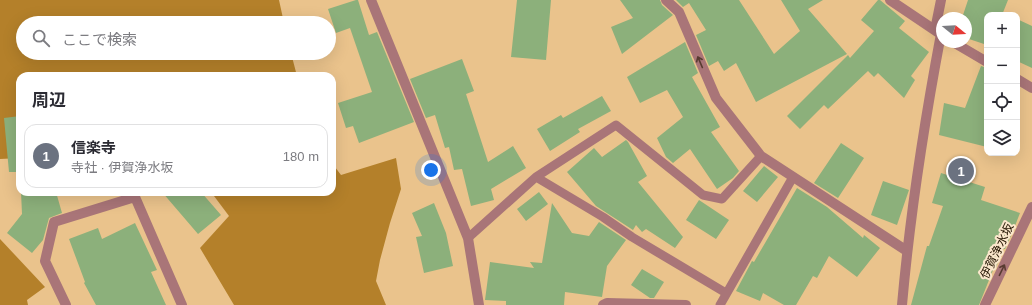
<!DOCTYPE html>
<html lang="ja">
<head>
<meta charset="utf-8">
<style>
  :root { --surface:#fff; --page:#f7f7f7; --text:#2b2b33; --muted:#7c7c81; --line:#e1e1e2; --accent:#1459a9 }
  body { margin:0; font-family:Arial,"Noto Sans JP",sans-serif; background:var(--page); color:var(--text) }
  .controls { position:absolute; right:12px; top:12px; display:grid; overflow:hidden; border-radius:8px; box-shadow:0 4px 16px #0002 }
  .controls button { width:36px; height:36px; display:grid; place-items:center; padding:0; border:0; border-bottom:1px solid var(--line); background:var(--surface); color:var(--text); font:20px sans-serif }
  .compass { position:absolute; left:936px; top:12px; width:36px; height:36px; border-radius:50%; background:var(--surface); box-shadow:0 4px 16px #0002; rotate:108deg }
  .you { position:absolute; left:431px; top:170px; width:14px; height:14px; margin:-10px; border:3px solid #fff; border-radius:50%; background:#1a73e8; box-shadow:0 0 0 6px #1a73e833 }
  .badge { display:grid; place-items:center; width:26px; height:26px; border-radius:50%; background:var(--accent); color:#fff; font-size:13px; font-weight:700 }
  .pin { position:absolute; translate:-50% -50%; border:2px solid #fff; box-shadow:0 1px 4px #0006 }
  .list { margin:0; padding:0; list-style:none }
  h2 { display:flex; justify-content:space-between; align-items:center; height:52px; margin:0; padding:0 16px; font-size:17px }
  h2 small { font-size:13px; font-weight:400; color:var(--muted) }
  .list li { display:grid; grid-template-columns:26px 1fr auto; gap:12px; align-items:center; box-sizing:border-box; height:64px; margin:0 8px 8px; padding:0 8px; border:1px solid var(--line); border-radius:12px }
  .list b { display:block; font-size:15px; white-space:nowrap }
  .list p { margin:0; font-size:13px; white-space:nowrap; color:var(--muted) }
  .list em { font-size:13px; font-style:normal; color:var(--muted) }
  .icon { flex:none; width:22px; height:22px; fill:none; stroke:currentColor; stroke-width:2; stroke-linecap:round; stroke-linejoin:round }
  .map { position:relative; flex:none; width:1032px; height:305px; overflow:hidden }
  .search { position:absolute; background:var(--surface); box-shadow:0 4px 16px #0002; left:16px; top:16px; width:320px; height:44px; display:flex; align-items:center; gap:10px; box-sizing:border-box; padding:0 14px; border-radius:22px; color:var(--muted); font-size:15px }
  .panel { position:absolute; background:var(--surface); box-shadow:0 4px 16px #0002; left:16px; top:72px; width:320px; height:124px; border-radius:12px }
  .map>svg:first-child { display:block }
  .forest { fill:#b4802a }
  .building { fill:#8cb07b }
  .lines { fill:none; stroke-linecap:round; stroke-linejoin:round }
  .lane { stroke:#a97578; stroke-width:9 }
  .street { stroke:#a97578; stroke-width:10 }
  .oneway { stroke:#583b31 }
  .labels { text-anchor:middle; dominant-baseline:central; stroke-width:4; stroke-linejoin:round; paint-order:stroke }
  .street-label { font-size:12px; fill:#221401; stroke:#fbe7cc }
</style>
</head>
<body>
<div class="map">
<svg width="1032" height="305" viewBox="0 0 1032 305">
  <rect width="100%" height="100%" fill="#eac38c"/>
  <path class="forest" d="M0 0H279L284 23H23V53H291L297 76H20V158L0 159Z
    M396 158 401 189 390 223 380 260 376 281 386 305H234L200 248 229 216 211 192H332V163L341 175Z
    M0 239 45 287 27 300 28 305H0Z"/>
  <path class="building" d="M356 0H358L369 35 377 32 414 122 359 143 353 126 346 128 338 103 372 92 350 28 336 33 328 9Z
    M517 0H551L546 60 511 57Z
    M620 0H660L662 5 673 15 622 54 611 27 633 18Z
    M676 0H739L774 54 800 31 781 0H823L808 9 847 54 756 102 736 63 724 71 718 61 709 66 696 35 706 30 689 3 683 7Z
    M878 0H880L905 21 899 28 929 52 911 76 915 80 904 98 878 73 874 77 868 71 828 109 824 105 800 129 787 116 848 55 850 58 874 31 861 20Z
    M968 0H1008L1002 15H987V45L966 38V18H962Z
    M1017 19 1032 26V68L1017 61Z
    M685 42 698 73 692 77 720 127 711 132 739 171 733 178 717 189 690 149 673 163 666 157 657 138 683 117 667 90 640 103 627 77Z
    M462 59 474 91 466 94 488 162 513 146 526 168 491 189 494 200 471 206 462 169 454 170 449 147 445 148 435 115 426 118 410 79Z
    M981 66 987 68V147L939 135 944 103 965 108Z
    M602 96 611 111 578 129 580 132 550 151 537 129 561 115 563 118Z
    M20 116V172H9L4 118Z
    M626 140 628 142 647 176 638 182 683 237 675 248 646 229 642 232 636 225 633 230 596 206 567 172 594 148 602 157Z
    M841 143 864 158 838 198 814 183Z
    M764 166 778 177 757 202 743 191Z
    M941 173 985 187 981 200 1020 213 1013 231 1005 249H1003L995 270H993L979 305H911L927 246H929L943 206 932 203Z
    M883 181 909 190 897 225 871 215Z
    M797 188 827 207 863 238 864 235 880 248 857 277 829 256 817 278 813 276 796 305H784L763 293 760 301 736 291 752 261 754 262Z
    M21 192H56L62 213 49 218 43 240 32 253 7 233 22 214Z
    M162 192H201L221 215 198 234Z
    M539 192 548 204 526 221 517 209Z
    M699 200 729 220 716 239 686 220Z
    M434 203 446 233 453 266 424 273 416 237 422 236 412 213Z
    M552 203 572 233 589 236 599 222 626 240 607 266 602 297 565 292 564 305H506V301L485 300 490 262 534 268 530 262 542 263Z
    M135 223 157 270 151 272 166 305H96L84 283 85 282 69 239 98 228 102 239Z
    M642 269 664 282 654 298H650L631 285Z"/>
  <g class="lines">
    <path class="lane" d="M536 177 603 217 632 237 726 293
      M468 238 536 177 616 125 703 195 722 199 761 156
      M720 305 793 177"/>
    <path class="street" d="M371 0 468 238 479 305
      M666 0 679 12 716 98 761 156 907 251
      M890 0 942 35
      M935 30 941 0
      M953 42 987 62
      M1017 79 1032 88
      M66 305 45 261 54 222 135 197 182 305
      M603 305 607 303 686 305
      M902 305C910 214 924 124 941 34
      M985 305 1032 207"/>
  </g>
  <defs><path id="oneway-shaft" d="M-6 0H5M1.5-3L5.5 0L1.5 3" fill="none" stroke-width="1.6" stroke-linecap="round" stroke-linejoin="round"/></defs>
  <g class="oneway">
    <use href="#oneway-shaft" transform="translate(700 62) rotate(-113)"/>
    <use href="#oneway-shaft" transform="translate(1002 270) rotate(-64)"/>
  </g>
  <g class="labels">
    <g class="street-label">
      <text transform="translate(997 251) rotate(-64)">伊賀浄水坂</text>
    </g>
  </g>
</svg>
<div class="controls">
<button>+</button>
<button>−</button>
<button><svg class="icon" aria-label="locate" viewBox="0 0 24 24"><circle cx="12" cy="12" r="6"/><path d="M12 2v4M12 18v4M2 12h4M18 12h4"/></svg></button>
<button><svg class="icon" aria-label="layers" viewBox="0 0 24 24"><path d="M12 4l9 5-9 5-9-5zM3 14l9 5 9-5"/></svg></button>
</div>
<svg class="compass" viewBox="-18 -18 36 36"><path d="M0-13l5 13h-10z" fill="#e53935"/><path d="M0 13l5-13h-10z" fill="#7c7c81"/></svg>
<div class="you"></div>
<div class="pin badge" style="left:961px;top:171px;background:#6b7280">1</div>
<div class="search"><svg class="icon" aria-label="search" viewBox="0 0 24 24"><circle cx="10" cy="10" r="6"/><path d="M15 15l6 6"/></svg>ここで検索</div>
<section class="panel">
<h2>周辺<small></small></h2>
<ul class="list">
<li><span class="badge" style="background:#6b7280">1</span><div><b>信楽寺</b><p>寺社 · 伊賀浄水坂</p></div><em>180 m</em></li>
</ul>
</section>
</div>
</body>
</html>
